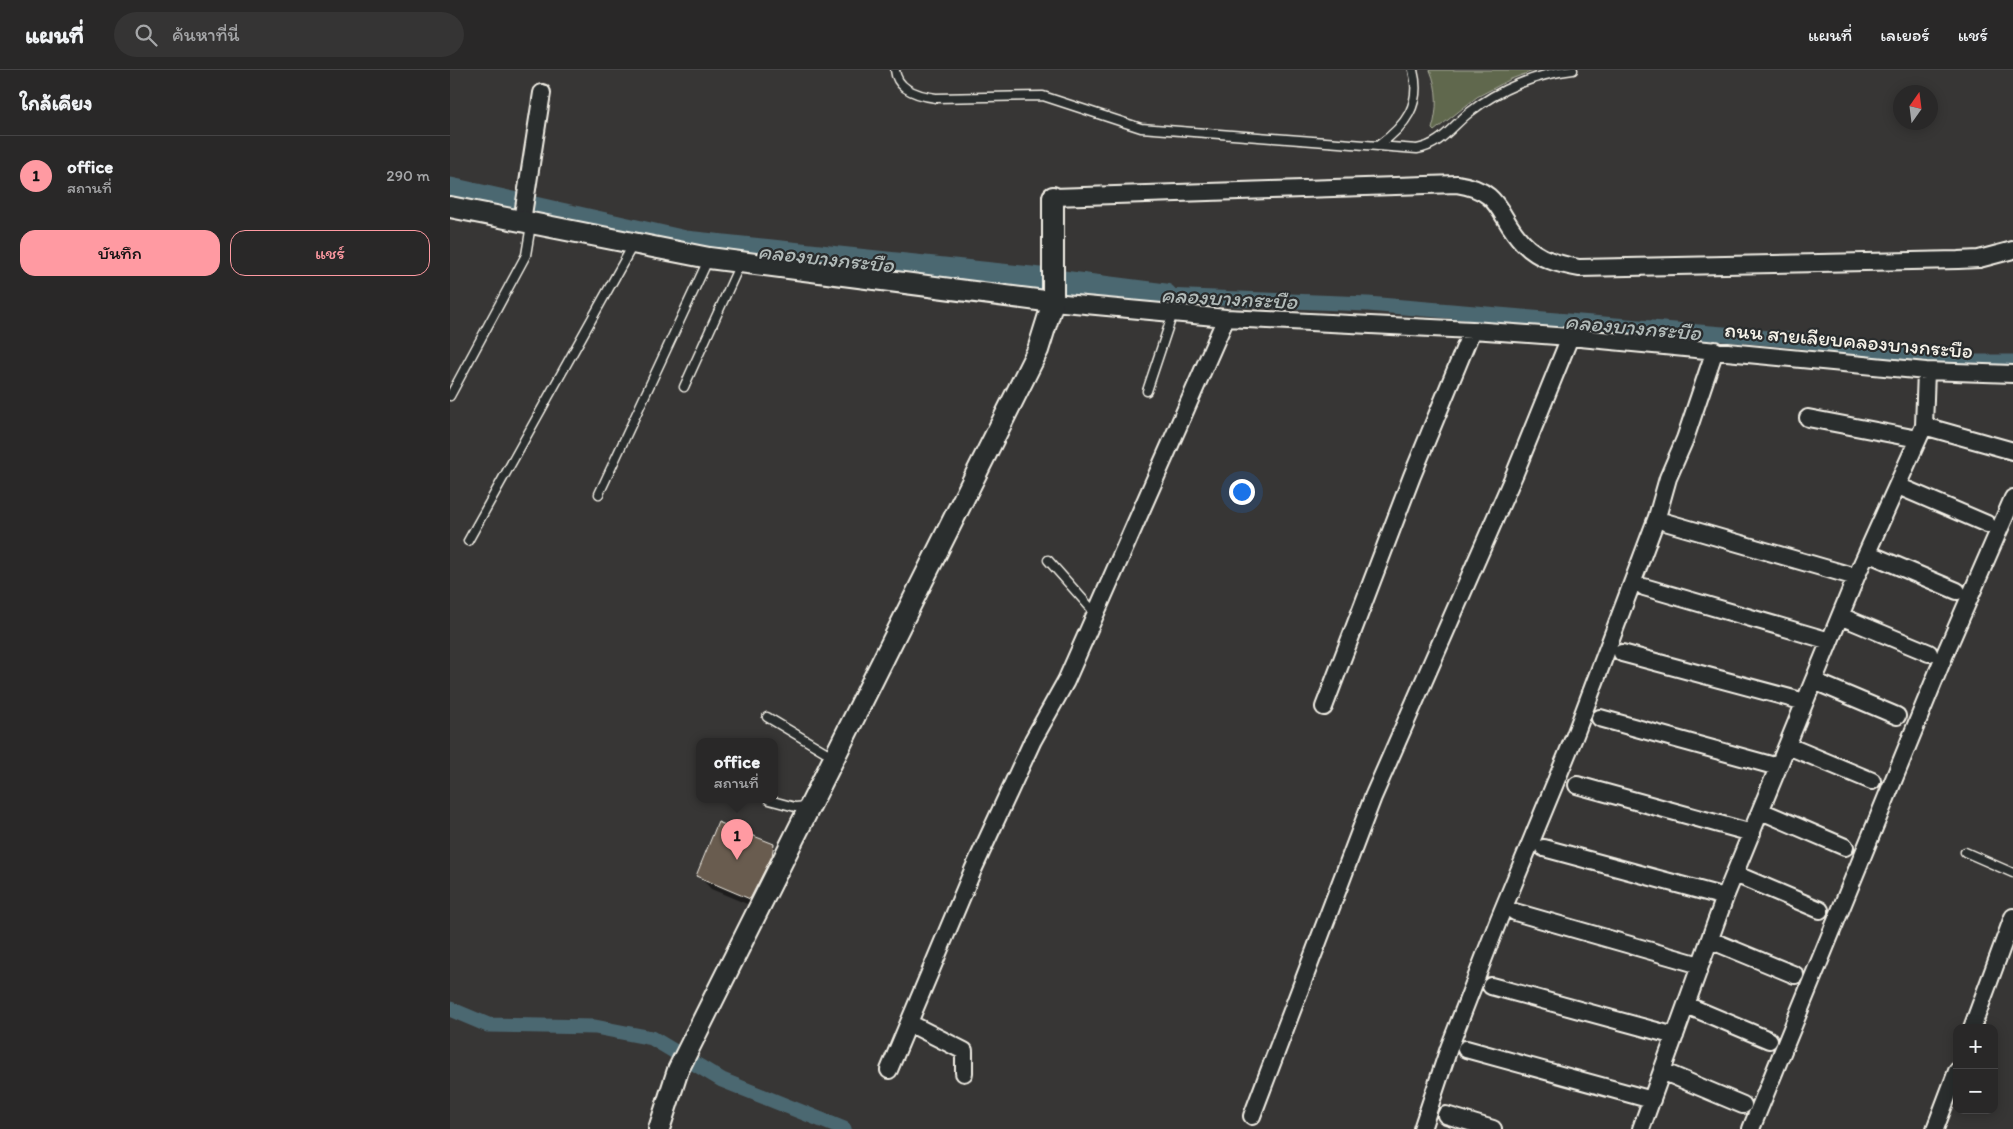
<!DOCTYPE html>
<html lang="th">
<head>
<meta charset="utf-8">
<style>
  :root { --surface:#292828; --page:#353434; --text:#f1f3f6; --muted:#a5a6a8; --line:#454445; --accent:#ff9aa2 }
  body { margin:0; font-family:Itim,"Playpen Sans Thai",sans-serif; background:var(--page); color:var(--text) }
  .controls { position:absolute; right:15px; bottom:15px; display:grid; overflow:hidden; border-radius:10px; box-shadow:0 2px 12px #0003 }
  .controls button { width:45px; height:45px; display:grid; place-items:center; padding:0; border:0; border-bottom:1px solid var(--line); background:var(--surface); color:var(--text); font:25px sans-serif }
  .compass { position:absolute; left:1443px; top:15px; width:45px; height:45px; border-radius:50%; background:var(--surface); box-shadow:0 2px 12px #0003; rotate:14deg }
  .you { position:absolute; left:791px; top:421px; width:18px; height:18px; margin:-12px; border:4px solid #fff; border-radius:50%; background:#1a73e8; box-shadow:0 0 0 8px #1a73e833 }
  .badge { display:grid; place-items:center; width:32px; height:32px; border-radius:50%; background:var(--accent); color:#111; font-size:16px; font-weight:700 }
  .pin { position:absolute; translate:-50% -41px; filter:drop-shadow(0 1px 2px #0008) }
  .pin::after { content:''; position:absolute; top:26px; width:18px; height:15px; background:inherit; clip-path:polygon(0 0,100% 0,50% 100%) }
  .popup { position:absolute; left:246px; top:668px; width:82px; height:65px; box-sizing:border-box; display:grid; place-content:center; border-radius:10px; background:var(--surface); filter:drop-shadow(0 1px 4px #0005); font-size:16px; white-space:nowrap; color:var(--muted) }
  .popup b { font-size:19px; color:var(--text) }
  .popup::after { content:''; position:absolute; left:50%; top:100%; margin-left:-10px; border:10px solid transparent; border-top-color:var(--surface) }
  .list { margin:0; padding:0; list-style:none }
  h2 { display:flex; justify-content:space-between; align-items:center; height:65px; margin:0; padding:0 20px; font-size:21px }
  h2 small { font-size:16px; font-weight:400; color:var(--muted) }
  .list li { display:grid; grid-template-columns:32px 1fr auto; gap:15px; align-items:center; box-sizing:border-box; height:80px; padding:0 20px; border-top:1px solid var(--line) }
  .list b { display:block; font-size:19px; white-space:nowrap }
  .list p { margin:0; font-size:16px; white-space:nowrap; color:var(--muted) }
  .list em { font-size:16px; font-style:normal; color:var(--muted) }
  .actions { display:flex; gap:10px; padding:15px 20px }
  .actions a { flex:1; padding:11px 0; border:1px solid var(--accent); border-radius:15px; text-align:center; font-size:18px; color:var(--accent) }
  .actions .main { background:var(--accent); color:#111 }
  .icon { flex:none; width:28px; height:28px; fill:none; stroke:currentColor; stroke-width:2; stroke-linecap:round; stroke-linejoin:round }
  .map { position:relative; flex:none; width:1563px; height:1059px; overflow:hidden }
  header { display:flex; align-items:center; gap:30px; box-sizing:border-box; height:70px; padding:0 25px; background:var(--surface); border-bottom:1px solid var(--line) }
  header strong { font-size:24px }
  nav { display:flex; gap:28px; margin-inline-start:auto; font-size:18px }
  .search { width:350px; height:45px; background:var(--page); display:flex; align-items:center; gap:12px; box-sizing:border-box; padding:0 18px; border-radius:28px; color:var(--muted); font-size:19px }
  main { display:flex }
  aside { flex:1; background:var(--surface) }
  .map>svg:first-child { display:block }
  .green { fill:#61684e; stroke:#aaac9b }
  .shadow { fill:#0007 }
  .lines { fill:none; stroke-linecap:round; stroke-linejoin:round }
  .canal { stroke:#4c6771; stroke-width:15 }
  .river { stroke:#4c6771; stroke-width:25 }
  .building { fill:#695b50; stroke:#f4f1e8 }
  .service-casing { stroke:#f4f1e8; stroke-width:11 }
  .minor-casing { stroke:#f4f1e8; stroke-width:20 }
  .tertiary-casing { stroke:#f4f1e8; stroke-width:24 }
  .service { stroke:#2a2d2e; stroke-width:8 }
  .minor { stroke:#2a2d2e; stroke-width:16 }
  .tertiary { stroke:#2a2d2e; stroke-width:20 }
  .labels { text-anchor:middle; dominant-baseline:central; stroke-width:4.5; stroke-linejoin:round; paint-order:stroke }
  .street-label { font-size:21px; fill:#f4f1e8; stroke:#2a2d2e }
  .water-label { font-size:22px; font-style:italic; fill:#b1bab8; stroke:#2a2d2e }
</style>
</head>
<body>
<header>
<strong>แผนที่</strong>
<div class="search"><svg class="icon" aria-label="search" viewBox="0 0 24 24"><circle cx="10" cy="10" r="6"/><path d="M15 15l6 6"/></svg>ค้นหาที่นี่</div>
<nav><a>แผนที่</a><a>เลเยอร์</a><a>แชร์</a></nav>
</header>
<main>
<aside>
<h2>ใกล้เคียง<small></small></h2>
<ul class="list">
<li><span class="badge">1</span><div><b>office</b><p>สถานที่</p></div><em>290 m</em></li>
</ul>
<div class="actions"><a class="main">บันทึก</a><a>แชร์</a></div>
</aside>
<div class="map">
<svg width="1563" height="1059" viewBox="0 0 1563 1059">
  <rect width="100%" height="100%" fill="#373635"/>
  <filter id="ink" filterUnits="userSpaceOnUse"><feTurbulence type="fractalNoise" baseFrequency=".02" numOctaves="2"/><feDisplacementMap in="SourceGraphic" scale="10" xChannelSelector="R" yChannelSelector="G"/><feConvolveMatrix kernelMatrix="1 2 1 2 8 2 1 2 1" color-interpolation-filters="sRGB"/></filter>
  <g filter="url(#ink)">
    <path class="green" d="M980 0H1086L1061 9 1027 27 984 61 982 59C988 39 988 19 980 0Z"/>
    <path class="shadow" d="M324 776 337 789 314 841 261 819 248 805Z"/>
    <g class="lines">
      <path class="canal" d="M715 226 918 234 1344 270 1517 292H1563
        M0 939 38 955 145 957 202 968 272 1010 394 1059"/>
      <path class="river" d="M0 120 235 173 581 209 715 226"/>
    </g>
    <path class="building" d="M268 752 324 774 322 786 300 829 246 806Z"/>
    <g class="lines">
      <defs>
        <path id="service" d="M445 0C447 20 470 26 486 28L593 26 691 58 967 79C991 75 1002 56 1020 42 1049 19 1086 4 1123 0
          M929 75C955 56 972 35 963 0
          M234 317 290 194
          M697 321 723 243
          M0 326 76 185 81 155
          M149 424 259 188
          M18 471 183 175
          M598 490 646 544
          M317 647 384 687
          M319 730 345 737 358 736
          M1515 782 1563 803"/>
        <path id="minor" d="M603 127 1007 114C1053 121 1047 146 1073 173 1088 189 1108 194 1129 198L1508 190 1529 189 1563 180
          M72 151 92 23
          M603 232 776 248 1022 260 1120 267 1476 301 1563 304
          M1358 348 1468 369
          M1474 356 1563 381
          M1448 416 1537 454
          M1215 452 1406 507
          M1417 483 1507 521
          M1194 517 1380 571
          M1390 546 1479 583
          M1172 583 1355 632
          M1364 611 1447 646
          M874 637 962 406 1022 260
          M1150 648 1328 697
          M1338 676 1422 711
          M1127 715 1302 763
          M1311 741 1395 777
          M1094 778 1275 827
          M1285 804 1370 840
          M1065 842 1250 895
          M1260 870 1345 905
          M1041 916 1225 966
          M1236 935 1319 970
          M459 953 514 981V1003
          M1522 958 1563 847
          M1016 979 1202 1030
          M439 1000 523 800 583 670 616 611 776 248
          M1212 1001 1293 1035
          M996 1045 1043 1059
          M802 1046 923 727 1065 403 1120 267
          M972 1059 999 978 1049 849 1125 665 1207 447 1218 408 1235 369 1265 280
          M1191 1059 1275 827 1406 507 1474 356 1476 301
          M1301 1059 1495 584 1563 428
          M1485 1059 1507 1001"/>
        <path id="tertiary" d="M0 137 259 188 603 232
          M209 1059 228 1000 588 280 603 232V127"/>
      </defs>
      <use href="#service" class="service-casing"/>
      <use href="#minor" class="minor-casing"/>
      <use href="#tertiary" class="tertiary-casing"/>
      <use href="#service" class="service"/>
      <use href="#minor" class="minor"/>
      <use href="#tertiary" class="tertiary"/>
    </g>
  </g>
  <g class="labels">
    <g class="street-label">
      <text transform="translate(1399 270) rotate(5)">ถนน สายเลียบคลองบางกระบือ</text>
    </g>
    <g class="water-label">
      <text transform="translate(376 188) rotate(6)">คลองบางกระบือ</text>
      <text transform="translate(779 228) rotate(3)">คลองบางกระบือ</text>
      <text transform="translate(1183 257) rotate(5)">คลองบางกระบือ</text>
    </g>
  </g>
</svg>
<div class="controls">
<button>+</button>
<button>−</button>
</div>
<svg class="compass" viewBox="-18 -18 36 36"><path d="M0-13l5 13h-10z" fill="#e53935"/><path d="M0 13l5-13h-10z" fill="#a5a6a8"/></svg>
<div class="you"></div>
<div class="pin badge" style="left:287px;top:790px">1</div>
<div class="popup"><b>office</b>สถานที่</div>
</div>
</main>
</body>
</html>
